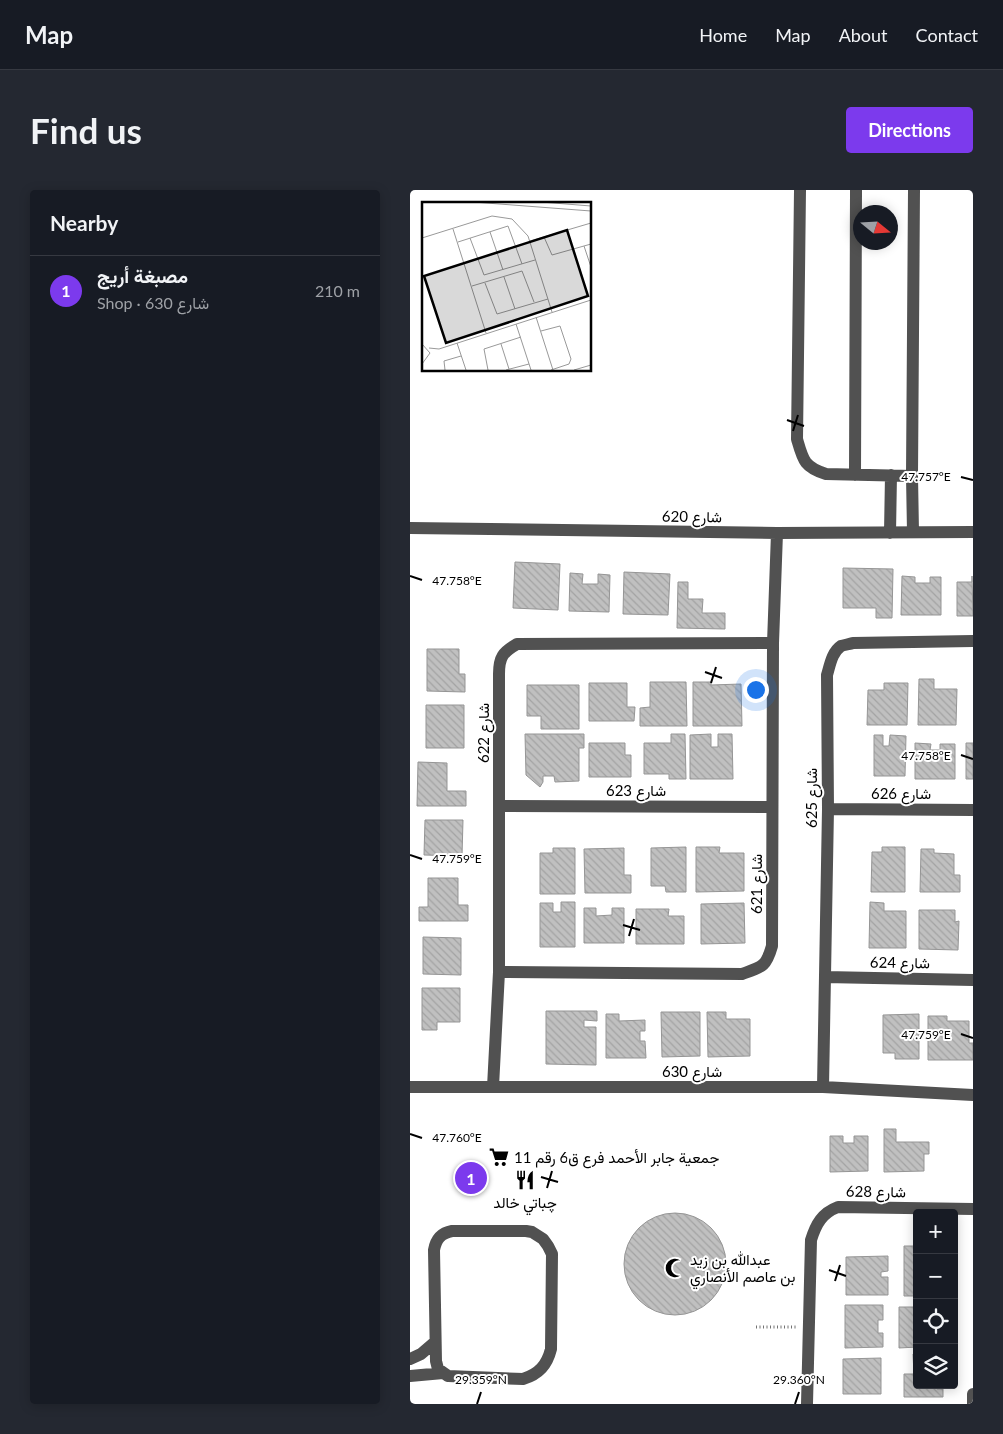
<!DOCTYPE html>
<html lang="en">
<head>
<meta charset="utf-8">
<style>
  :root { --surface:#171b24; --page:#242831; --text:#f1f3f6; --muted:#9ea1a6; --line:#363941; --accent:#7c3aed }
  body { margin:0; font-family:Lato,Vazirmatn,sans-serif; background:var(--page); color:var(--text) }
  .controls { position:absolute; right:15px; bottom:15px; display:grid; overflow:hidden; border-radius:5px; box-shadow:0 2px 12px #0003 }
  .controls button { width:45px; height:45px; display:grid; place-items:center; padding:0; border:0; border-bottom:1px solid var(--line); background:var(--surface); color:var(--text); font:25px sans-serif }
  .compass { position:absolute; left:443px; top:15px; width:45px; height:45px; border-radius:50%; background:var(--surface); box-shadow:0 2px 12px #0003; rotate:108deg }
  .you { position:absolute; left:345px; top:499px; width:18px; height:18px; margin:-12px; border:4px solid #fff; border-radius:50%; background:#1a73e8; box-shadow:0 0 0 8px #1a73e833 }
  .badge { display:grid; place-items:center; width:32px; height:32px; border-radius:50%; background:var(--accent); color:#fff; font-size:16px; font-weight:700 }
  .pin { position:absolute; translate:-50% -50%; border:2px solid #fff; box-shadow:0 1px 5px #0006 }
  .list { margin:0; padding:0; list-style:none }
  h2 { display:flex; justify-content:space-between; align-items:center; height:65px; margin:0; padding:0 20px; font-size:21px }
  h2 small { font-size:16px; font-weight:400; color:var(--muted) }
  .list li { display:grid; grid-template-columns:32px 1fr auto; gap:15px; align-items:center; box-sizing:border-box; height:70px; padding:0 20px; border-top:1px solid var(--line) }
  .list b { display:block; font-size:19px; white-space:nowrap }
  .list p { margin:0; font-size:16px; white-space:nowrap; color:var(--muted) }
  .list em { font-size:16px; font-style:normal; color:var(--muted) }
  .icon { flex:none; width:28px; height:28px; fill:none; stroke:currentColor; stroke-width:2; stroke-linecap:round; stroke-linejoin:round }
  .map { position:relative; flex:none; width:563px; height:1214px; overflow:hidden; border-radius:5px }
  header { display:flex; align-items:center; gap:30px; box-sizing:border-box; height:70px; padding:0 25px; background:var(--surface); border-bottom:1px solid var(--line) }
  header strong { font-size:24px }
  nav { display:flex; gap:28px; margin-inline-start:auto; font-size:18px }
  .intro { display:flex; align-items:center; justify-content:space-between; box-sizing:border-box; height:120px; padding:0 30px }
  h1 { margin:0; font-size:35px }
  .button { padding:12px 22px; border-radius:5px; background:var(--accent); color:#fff; font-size:18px; font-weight:700 }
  main { display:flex; gap:30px; padding:0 30px }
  aside { flex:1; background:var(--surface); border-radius:5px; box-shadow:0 2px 12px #0003 }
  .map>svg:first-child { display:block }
  .building { fill:url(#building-back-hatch); stroke:#959595 }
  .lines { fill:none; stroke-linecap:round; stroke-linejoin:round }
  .path { stroke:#737373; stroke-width:3; stroke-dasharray:1 2.5; stroke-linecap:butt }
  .minor { stroke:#515151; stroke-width:12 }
  .ticks { fill:none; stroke:#000; stroke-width:2 }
  .labels { text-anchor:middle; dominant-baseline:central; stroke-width:4; stroke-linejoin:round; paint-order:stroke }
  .street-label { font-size:15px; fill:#000; stroke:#fff }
  .poi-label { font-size:15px; fill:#000; stroke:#fff; text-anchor:start }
  .inset-road { fill:none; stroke:#999; stroke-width:1 }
  .view { fill:#000; fill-opacity:0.15; stroke:#000; stroke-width:2.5 }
  .inset-edge { fill:none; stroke:#000; stroke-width:2.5 }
  .ticks-label { font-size:12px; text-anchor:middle; fill:#000; stroke:#fff; stroke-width:4; stroke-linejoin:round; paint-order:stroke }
</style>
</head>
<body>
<header>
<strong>Map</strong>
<nav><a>Home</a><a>Map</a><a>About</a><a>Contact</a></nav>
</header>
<div class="intro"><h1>Find us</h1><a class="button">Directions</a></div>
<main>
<aside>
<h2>Nearby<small></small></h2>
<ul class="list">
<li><span class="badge">1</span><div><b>مصبغة أريج</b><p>Shop · شارع 630</p></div><em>210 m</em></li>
</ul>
</aside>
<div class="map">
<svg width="563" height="1214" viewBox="0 0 563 1214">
  <defs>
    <pattern id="building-back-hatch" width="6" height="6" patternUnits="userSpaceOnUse" patternTransform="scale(1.25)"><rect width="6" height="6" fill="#c0c0c0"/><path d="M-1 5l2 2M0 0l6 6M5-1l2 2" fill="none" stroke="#a3a3a3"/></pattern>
  </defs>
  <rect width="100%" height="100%" fill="#fff"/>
  <path class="building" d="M105 372 150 374 148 420 103 418Z
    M433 378 483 379 482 428H466V418H433Z
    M214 382 260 384 258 425 213 424Z
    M160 383 173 384 172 394H188V384L200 385 199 422 159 421Z
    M492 386 505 387V393H520V387H531V425H491Z
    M562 386 563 426H547V392H562Z
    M268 392H278V409H293L292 423H315V439L267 438Z
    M17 459H49V484H55V502L17 501Z
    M509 489H524V499H547L546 535H508Z
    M240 492H276L277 536H230V518L240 517Z
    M283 492H301V495L331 494 332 536H283Z
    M179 493H217V517H225L224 531H179Z
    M474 493H498L497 535H457L458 500H474Z
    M117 495H169V539H131V526H117Z
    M16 515H54V558H16Z
    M115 544H174V558H169V591L145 592 144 586H133V592L130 597 116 585Z
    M261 544H275L276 589H259V584H234V553H261Z
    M301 544V557H308V544H322L323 589H280V545Z
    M464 545H473V556H479L480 545 496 546 495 586H464Z
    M179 553H215V565H221V587H179Z
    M505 553 521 554 520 560H530V554H545V589H505Z
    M556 553H563V589H556Z
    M8 572 37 573V601H56V616H7Z
    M15 630H53L52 666 14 665Z
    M276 657V702H256L255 696H241V658Z
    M286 657H310L309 663H334V701L286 702Z
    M472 657H495V702H461L462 662H472Z
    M143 658H165V704H130V663H143Z
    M214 658V685H221V703H175L174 659Z
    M511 659H524V663L544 664V685H550V702H510Z
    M18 688H48V715H58V731H9V717H18Z
    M151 712H165V757H130V713H143V722H151Z
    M460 712 474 713V721H496V758H459Z
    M334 713 335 753 291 754V714Z
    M174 718H186V726L202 725V718H214V753H174Z
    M226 719H259L258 726H274V754H226Z
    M509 720H545V732L549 731 548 760 509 759Z
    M13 747 51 748V785L13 784Z
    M12 798H50V832H27V840H12Z
    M136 821H187V831L174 830V837H186V875L136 874Z
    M251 822H290V866L252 867Z
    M297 822H316V829H340V866L298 867Z
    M196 824H209V831L235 830V841H230V851H235L236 868H196Z
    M509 824V869H485V863H473V825Z
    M518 826H537V831H559V853H563V870H518Z
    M474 939H486V952H519V964H514V981L474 982Z
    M420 946H433V953H444V946H458V981L420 982Z
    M214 1074a51 51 0 1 1 102 0a51 51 0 1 1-102 0Z
    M494 1056H507V1106H494Z
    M478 1066V1081L471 1082V1087H478V1105H436V1067Z
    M435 1115H473V1130H468V1143H473V1157L435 1158Z
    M489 1117H507V1157L489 1158Z
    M503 1164H507V1195H527V1199H533V1207H494V1184H504Z
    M471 1168V1204H433V1169Z"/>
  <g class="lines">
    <path class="path" d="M346 1137H386"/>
    <path class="minor" d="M390 0 387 249C393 270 394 277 416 284L502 286
      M445 285 446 0
      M0 338 367 343 563 342
      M503 342 502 286 504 0
      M480 343 481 285
      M89 616 362 617
      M418 619 563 620
      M89 782 332 784C352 777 356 777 362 756L363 453 367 343
      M415 787 563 790
      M0 897H413L563 905
      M83 897 89 782V484C89 467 93 462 107 454L363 453
      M413 897 418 619 417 485C420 475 422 462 431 456 434 455 440 454 443 453L563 451
      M42 1041H116L122 1042 133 1049 138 1056 142 1064 141 1159C137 1175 129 1184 113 1189L38 1186 28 1179 26 1171 24 1060C26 1049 31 1043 42 1041Z
      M0 1169 11 1164 25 1152
      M0 1186 33 1183
      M397 1214 401 1050C406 1034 412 1023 428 1017L563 1019
      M563 1214V1204"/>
  </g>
  <path class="ticks" d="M377 230 394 236M383 241 388 225M551 287 563 290M0 386 12 390M295 482 312 488M301 493 306 477M551 565 563 569M0 665 12 669M213 735 230 740M219 746 224 729M551 844 563 848M0 944 12 948M131 987 148 992M137 998 142 981M419 1080 436 1086M425 1091 430 1075M67 1214 71 1202M385 1214 389 1202"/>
  <defs>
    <symbol id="supermarket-bare" viewBox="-9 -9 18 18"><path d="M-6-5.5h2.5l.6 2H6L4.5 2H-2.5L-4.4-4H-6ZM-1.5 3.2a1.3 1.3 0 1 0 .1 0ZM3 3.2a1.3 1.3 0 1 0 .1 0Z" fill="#000" stroke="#fff" stroke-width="2.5" paint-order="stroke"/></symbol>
    <symbol id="restaurant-bare" viewBox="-9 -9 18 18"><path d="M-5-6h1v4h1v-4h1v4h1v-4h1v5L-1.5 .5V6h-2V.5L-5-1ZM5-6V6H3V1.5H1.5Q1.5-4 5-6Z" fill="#000" stroke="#fff" stroke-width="2.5" paint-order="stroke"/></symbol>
    <symbol id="mosque-bare" viewBox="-9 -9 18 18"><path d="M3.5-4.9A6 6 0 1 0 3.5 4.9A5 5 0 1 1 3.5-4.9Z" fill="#000" stroke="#fff" stroke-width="2.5" paint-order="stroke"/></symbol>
  </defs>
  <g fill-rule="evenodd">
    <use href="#supermarket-bare" x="75" y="953" width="28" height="28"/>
    <use href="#restaurant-bare" x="101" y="976" width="28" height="28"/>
    <use href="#mosque-bare" x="251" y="1064" width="28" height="28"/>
  </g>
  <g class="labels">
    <g class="street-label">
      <text transform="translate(282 326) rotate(1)">شارع 620</text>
      <text transform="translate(73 543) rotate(-90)">شارع 622</text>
      <text x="226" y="600">شارع 623</text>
      <text x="491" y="603">شارع 626</text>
      <text transform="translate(401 608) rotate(-90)">شارع 625</text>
      <text transform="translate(346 694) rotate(-90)">شارع 621</text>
      <text transform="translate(490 772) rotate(1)">شارع 624</text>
      <text x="282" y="881">شارع 630</text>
      <text transform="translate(466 1001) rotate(1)">شارع 628</text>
    </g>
    <g class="poi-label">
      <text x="104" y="967">جمعية جابر الأحمد فرع ق6 رقم 11</text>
      <text x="115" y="1012" text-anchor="middle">چباتي خالد</text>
      <text x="280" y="1069">عبدالله بن زيد<tspan x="280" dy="17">بن عاصم الأنصاري</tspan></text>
    </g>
  </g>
  <g transform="translate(12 12)">
    <rect width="169" height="169" fill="#fff"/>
    <path class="inset-road" d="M51 0 169 9M119 0 169 4M31 27 64 131M68 30 81 68M122 35 130 53 169 42M0 36 70 14 90 17 106 34 130 110M48 36 62 73 113 58M108 39 169 21M36 40 86 24 100 62M162 44 169 65M82 75 93 107M63 81 75 112 126 97M50 84 100 69 112 100M114 115 131 168M94 122 109 168M119 129 138 124 149 157 147 162 129 168M35 141 44 168M0 142 8 151 0 162M79 142 87 167M7 146 17 147 169 98M23 168 22 159 39 154M66 168 62 147 99 135M84 168 107 162M152 168 169 163"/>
    <path class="view" d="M145 28 166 94 24 141 2 74Z"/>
    <rect width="169" height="169" class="inset-edge"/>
  </g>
  <g class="ticks-label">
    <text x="516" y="291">47.757°E</text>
    <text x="47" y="395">47.758°E</text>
    <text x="516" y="570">47.758°E</text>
    <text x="47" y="673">47.759°E</text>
    <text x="516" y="849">47.759°E</text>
    <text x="47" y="952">47.760°E</text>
    <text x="71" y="1194">29.359°N</text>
    <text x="389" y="1194">29.360°N</text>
  </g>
</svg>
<div class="controls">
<button>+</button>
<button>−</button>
<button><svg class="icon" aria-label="locate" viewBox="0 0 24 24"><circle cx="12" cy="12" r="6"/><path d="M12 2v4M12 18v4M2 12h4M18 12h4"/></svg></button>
<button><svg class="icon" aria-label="layers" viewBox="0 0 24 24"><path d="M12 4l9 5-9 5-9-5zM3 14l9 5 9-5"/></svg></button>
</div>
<svg class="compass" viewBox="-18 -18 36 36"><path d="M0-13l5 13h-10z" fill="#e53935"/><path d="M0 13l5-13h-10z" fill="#9ea1a6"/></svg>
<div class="you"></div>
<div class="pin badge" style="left:61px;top:988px">1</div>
</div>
</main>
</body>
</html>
